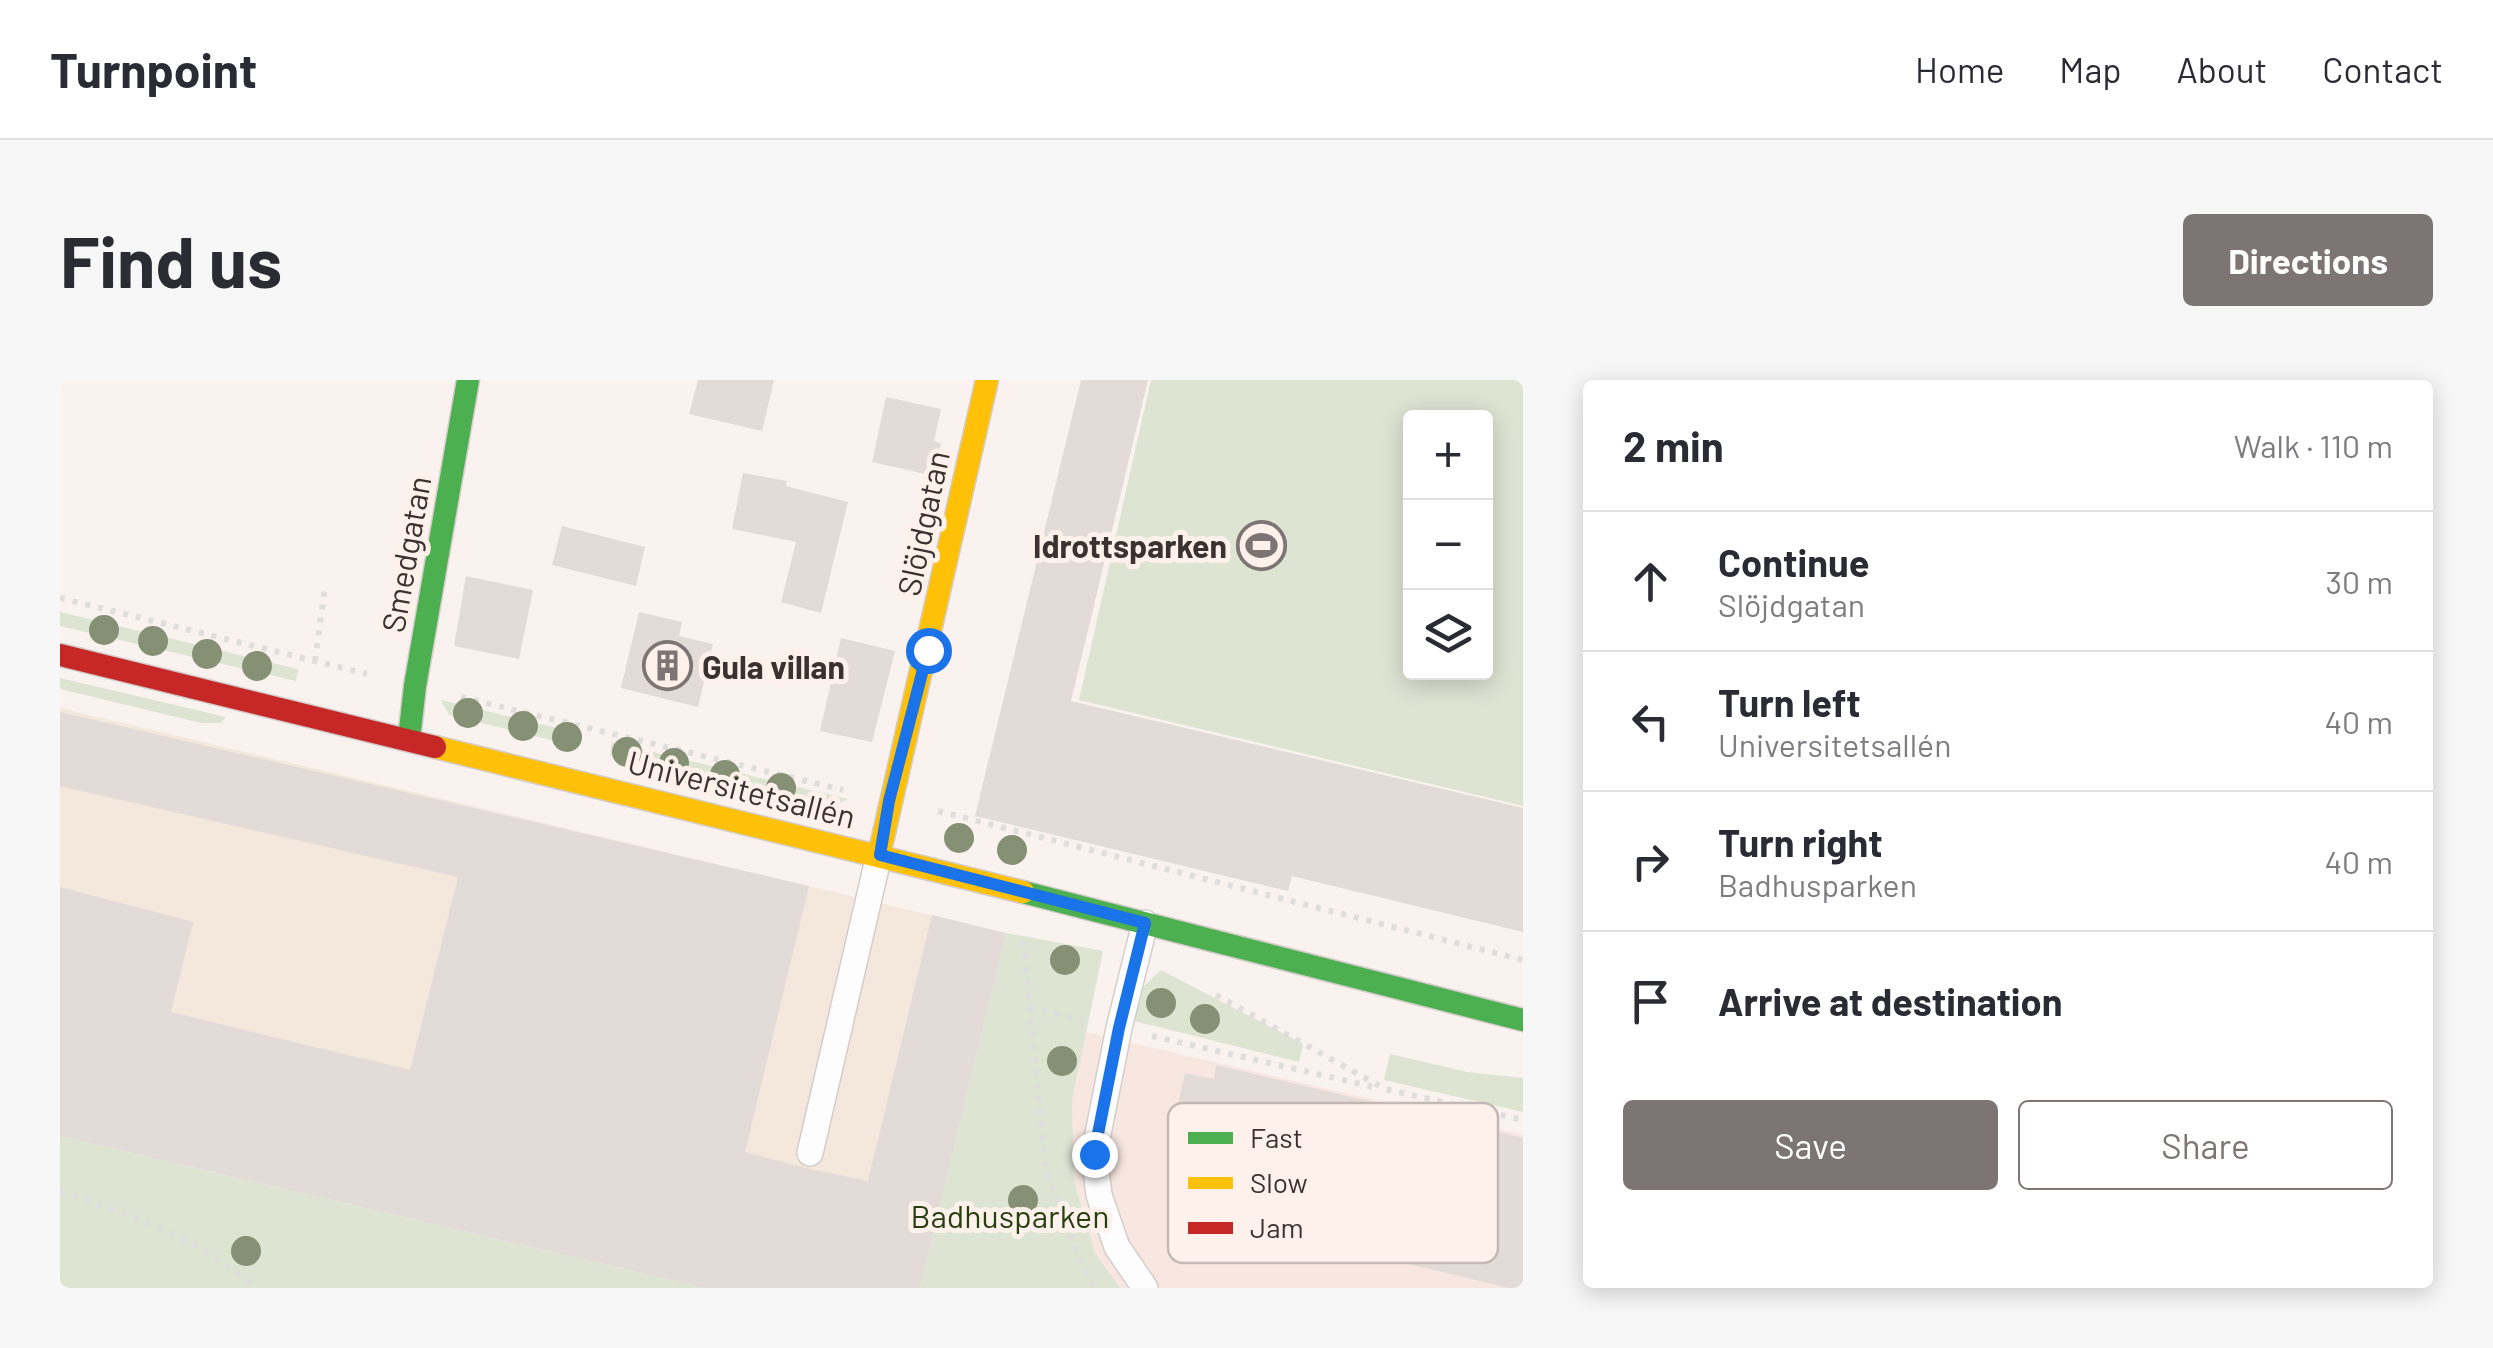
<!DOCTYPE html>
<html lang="en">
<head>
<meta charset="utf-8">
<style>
  :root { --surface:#fff; --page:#f7f7f7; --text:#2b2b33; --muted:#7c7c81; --line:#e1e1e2; --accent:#7d7573 }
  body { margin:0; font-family:Barlow,sans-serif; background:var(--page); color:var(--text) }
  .controls { position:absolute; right:30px; top:30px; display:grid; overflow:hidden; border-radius:10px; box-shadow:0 5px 25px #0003 }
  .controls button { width:90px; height:90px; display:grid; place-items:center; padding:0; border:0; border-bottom:2px solid var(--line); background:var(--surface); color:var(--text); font:50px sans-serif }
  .stop { position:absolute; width:30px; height:30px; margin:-22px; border:8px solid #1a73e8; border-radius:50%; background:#fff }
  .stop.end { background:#1a73e8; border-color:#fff; box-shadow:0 2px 10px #0008 }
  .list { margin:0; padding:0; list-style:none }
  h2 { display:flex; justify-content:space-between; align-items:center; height:130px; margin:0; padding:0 40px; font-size:42px }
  h2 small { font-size:32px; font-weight:400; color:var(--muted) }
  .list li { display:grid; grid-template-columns:65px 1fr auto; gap:30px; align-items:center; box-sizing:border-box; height:140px; padding:0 40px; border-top:2px solid var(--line) }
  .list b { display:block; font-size:38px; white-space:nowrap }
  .list p { margin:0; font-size:32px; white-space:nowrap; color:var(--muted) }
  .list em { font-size:32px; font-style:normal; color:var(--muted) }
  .actions { display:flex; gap:20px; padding:30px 40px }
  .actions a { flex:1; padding:22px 0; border:2px solid var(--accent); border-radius:10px; text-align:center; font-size:35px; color:var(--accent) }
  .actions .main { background:var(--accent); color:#fff }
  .icon { flex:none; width:55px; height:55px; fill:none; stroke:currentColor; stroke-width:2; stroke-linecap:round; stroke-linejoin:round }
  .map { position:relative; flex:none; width:1463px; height:908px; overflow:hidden; border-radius:10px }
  header { display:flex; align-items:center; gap:60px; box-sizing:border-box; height:140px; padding:0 50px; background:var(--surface); border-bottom:2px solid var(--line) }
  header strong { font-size:48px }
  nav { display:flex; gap:55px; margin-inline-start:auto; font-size:35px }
  .intro { display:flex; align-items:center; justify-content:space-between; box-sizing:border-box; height:240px; padding:0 60px }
  h1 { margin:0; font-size:70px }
  .button { padding:25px 45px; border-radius:10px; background:var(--accent); color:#fff; font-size:35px; font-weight:700 }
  main { display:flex; gap:60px; padding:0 60px }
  aside { flex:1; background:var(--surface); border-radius:10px; box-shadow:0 5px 25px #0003 }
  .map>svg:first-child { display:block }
  .built { fill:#f8e7e0 }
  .industrial { fill:#f4e8dd }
  .green { fill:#dde4d2; fill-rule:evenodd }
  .building { fill:#e2dbd8 }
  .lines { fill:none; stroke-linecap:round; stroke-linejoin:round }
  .lane-casing { stroke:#d4cdcb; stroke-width:28 }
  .fast-casing { stroke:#d4cdcb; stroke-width:25 }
  .slow-casing { stroke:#d4cdcb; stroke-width:25 }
  .jam-casing { stroke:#d4cdcb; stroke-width:25 }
  .path { stroke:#e0dedc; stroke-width:6; stroke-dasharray:5 8; stroke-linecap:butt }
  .lane { stroke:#fefdfd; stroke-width:25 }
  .fast { stroke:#4caf50; stroke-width:22 }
  .slow { stroke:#ffc107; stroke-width:22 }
  .jam { stroke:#c62828; stroke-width:22 }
  .tree { fill:#869075 }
  .route { stroke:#1a73e8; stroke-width:12 }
  .labels { text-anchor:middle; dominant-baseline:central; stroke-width:10; stroke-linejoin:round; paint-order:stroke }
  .street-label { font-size:32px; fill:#393230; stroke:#fef1eb }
  .poi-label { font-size:32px; font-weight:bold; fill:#393230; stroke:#fef1eb; text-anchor:end }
  .park-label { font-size:32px; fill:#274012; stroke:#fef1eb }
  .key { fill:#fef1eb; stroke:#c3b8b3; stroke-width:2.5 }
  .key-label { font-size:28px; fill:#393230 }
</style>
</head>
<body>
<header>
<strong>Turnpoint</strong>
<nav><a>Home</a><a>Map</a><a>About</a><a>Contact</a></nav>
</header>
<div class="intro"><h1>Find us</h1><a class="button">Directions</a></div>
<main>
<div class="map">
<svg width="1463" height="908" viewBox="0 0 1463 908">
  <rect width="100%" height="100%" fill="#faf2ef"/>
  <path class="built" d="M1026 652 1463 755V908H1060L1035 873 1014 801 1012 720Z"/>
  <path class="industrial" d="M0 328 946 553 860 908 0 756Z"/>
  <path class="green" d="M1091 0H1463V426L1019 320ZM1350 38H1426V292H1350Z
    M0 232 238 289 236 301 0 246Z
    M0 298 166 337 161 343H141L0 309Z
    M381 320 522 354 519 367 389 335Z
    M552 362 788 419 771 427 550 375Z
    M946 553 1043 571 1012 720 1014 801 1035 873 1060 908H860Z
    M1101 590 1243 664 1239 682 1074 641 1083 607Z
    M1330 674 1407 692 1463 698V732L1324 700Z
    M0 756 645 908H0Z"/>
  <path class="building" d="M638 0H714L702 51 629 34Z
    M1021 0H1088L1011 321 1463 428V552L1232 496 1228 511 915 436Z
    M826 17 881 29 874 61 881 63 874 96 812 82Z
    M683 93 727 101 726 106 788 122 761 233 721 222 736 162 672 149Z
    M502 146 585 167 576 206 492 185Z
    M406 196 473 210 459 279 394 266Z
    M579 232 622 242 619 256 653 264 638 327 561 308Z
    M781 258 835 271 812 362 760 351Z
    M0 332 749 506 685 772 745 788 808 801 872 535 946 553 860 908H645L0 756V507L133 542 111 632 350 690 398 497 0 406Z
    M1156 685 1463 758V908H1449L1257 862 1271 795 1177 772 1165 824 1124 815 1137 756 1112 752 1125 693 1154 699Z"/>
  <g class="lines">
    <defs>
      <path id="lane" d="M750 773 819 475
        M1085 908 1057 867 1039 815 1034 774 1059 648 1085 543"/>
      <path id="fast" d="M349 359 355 306 408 0
        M963 512 1463 640"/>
      <path id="slow" d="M375 367 963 512
        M819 475 927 0"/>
      <path id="jam" d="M0 275 375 367"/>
    </defs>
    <use href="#lane" class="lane-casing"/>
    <use href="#fast" class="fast-casing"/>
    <use href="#slow" class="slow-casing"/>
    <use href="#jam" class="jam-casing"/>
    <path class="path" d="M0 218 307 294
      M255 281 265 207
      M401 317 783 410
      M878 431 1463 580
      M963 561 986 789 1020 880 1036 908
      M1156 615 1325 709 1463 740
      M969 628 1026 641
      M1092 656 1314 707
      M0 812C71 834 139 858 195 908"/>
    <use href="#lane" class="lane"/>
    <use href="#fast" class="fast"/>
    <use href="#slow" class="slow"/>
    <use href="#jam" class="jam"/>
  </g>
  <g class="tree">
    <circle cx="44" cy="250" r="15"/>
    <circle cx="93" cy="261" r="15"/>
    <circle cx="147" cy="274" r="15"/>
    <circle cx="197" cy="286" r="15"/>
    <circle cx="408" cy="333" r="15"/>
    <circle cx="463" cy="346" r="15"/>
    <circle cx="507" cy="357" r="15"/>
    <circle cx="567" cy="372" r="15"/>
    <circle cx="614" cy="383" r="15"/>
    <circle cx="665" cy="395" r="15"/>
    <circle cx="721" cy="408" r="15"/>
    <circle cx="899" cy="458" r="15"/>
    <circle cx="952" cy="470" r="15"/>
    <circle cx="1005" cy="580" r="15"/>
    <circle cx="1101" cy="623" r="15"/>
    <circle cx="1145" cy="639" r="15"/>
    <circle cx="1002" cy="681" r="15"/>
    <circle cx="963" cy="820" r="15"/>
    <circle cx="186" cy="871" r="15"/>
  </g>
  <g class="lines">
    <path class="route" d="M868 270 829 421 820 475 1085 543 1059 648 1034 774"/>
  </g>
  <defs>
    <symbol id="stadium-ring" viewBox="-11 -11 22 22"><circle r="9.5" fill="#fef1eb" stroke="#7d7573" stroke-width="1.5"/><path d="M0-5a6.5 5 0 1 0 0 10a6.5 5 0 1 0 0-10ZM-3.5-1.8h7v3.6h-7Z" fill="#7d7573"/></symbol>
    <symbol id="building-ring" viewBox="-11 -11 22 22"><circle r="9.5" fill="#fef1eb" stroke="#7d7573" stroke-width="1.5"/><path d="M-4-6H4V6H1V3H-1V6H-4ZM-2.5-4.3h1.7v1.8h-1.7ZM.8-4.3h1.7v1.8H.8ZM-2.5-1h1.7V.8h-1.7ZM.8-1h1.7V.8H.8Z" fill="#7d7573"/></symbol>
  </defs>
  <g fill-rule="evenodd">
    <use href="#stadium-ring" x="1174" y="138" width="55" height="55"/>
    <use href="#building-ring" x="580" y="258" width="55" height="55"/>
  </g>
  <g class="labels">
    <g class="street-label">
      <text transform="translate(862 143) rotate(-78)">Slöjdgatan</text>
      <text transform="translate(345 174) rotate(-80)">Smedgatan</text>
      <text transform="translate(682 408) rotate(14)">Universitetsallén</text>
    </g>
    <g class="poi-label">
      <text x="1167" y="165">Idrottsparken</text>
      <text x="642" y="286" text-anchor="start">Gula villan</text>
    </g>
    <g class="park-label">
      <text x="950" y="835">Badhusparken</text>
    </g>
  </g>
  <rect x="1108" y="723" width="330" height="160" rx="15" class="key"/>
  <rect x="1128" y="752" width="45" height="12" fill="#4caf50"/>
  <rect x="1128" y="797" width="45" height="12" fill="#ffc107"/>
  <rect x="1128" y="842" width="45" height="12" fill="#c62828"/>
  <g class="key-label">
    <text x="1190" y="768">Fast</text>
    <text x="1190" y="813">Slow</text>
    <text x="1190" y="858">Jam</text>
  </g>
</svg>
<div class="controls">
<button>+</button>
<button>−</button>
<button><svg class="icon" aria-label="layers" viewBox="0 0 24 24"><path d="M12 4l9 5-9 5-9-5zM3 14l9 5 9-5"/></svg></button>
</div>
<div class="stop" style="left:868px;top:270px"></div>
<div class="stop end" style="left:1034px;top:774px"></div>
</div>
<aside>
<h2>2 min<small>Walk · 110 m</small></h2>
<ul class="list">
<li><svg class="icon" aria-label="ahead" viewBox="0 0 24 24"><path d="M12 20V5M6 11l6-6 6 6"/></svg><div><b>Continue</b><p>Slöjdgatan</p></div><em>30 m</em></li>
<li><svg class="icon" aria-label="left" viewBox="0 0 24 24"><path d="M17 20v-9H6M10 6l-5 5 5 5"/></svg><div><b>Turn left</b><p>Universitetsallén</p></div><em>40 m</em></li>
<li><svg class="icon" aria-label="right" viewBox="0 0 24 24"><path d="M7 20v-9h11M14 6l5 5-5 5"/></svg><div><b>Turn right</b><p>Badhusparken</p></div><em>40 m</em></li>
<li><svg class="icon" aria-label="arrive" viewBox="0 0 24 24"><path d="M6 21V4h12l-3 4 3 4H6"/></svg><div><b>Arrive at destination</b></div></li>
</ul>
<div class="actions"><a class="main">Save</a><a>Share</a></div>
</aside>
</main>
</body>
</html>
